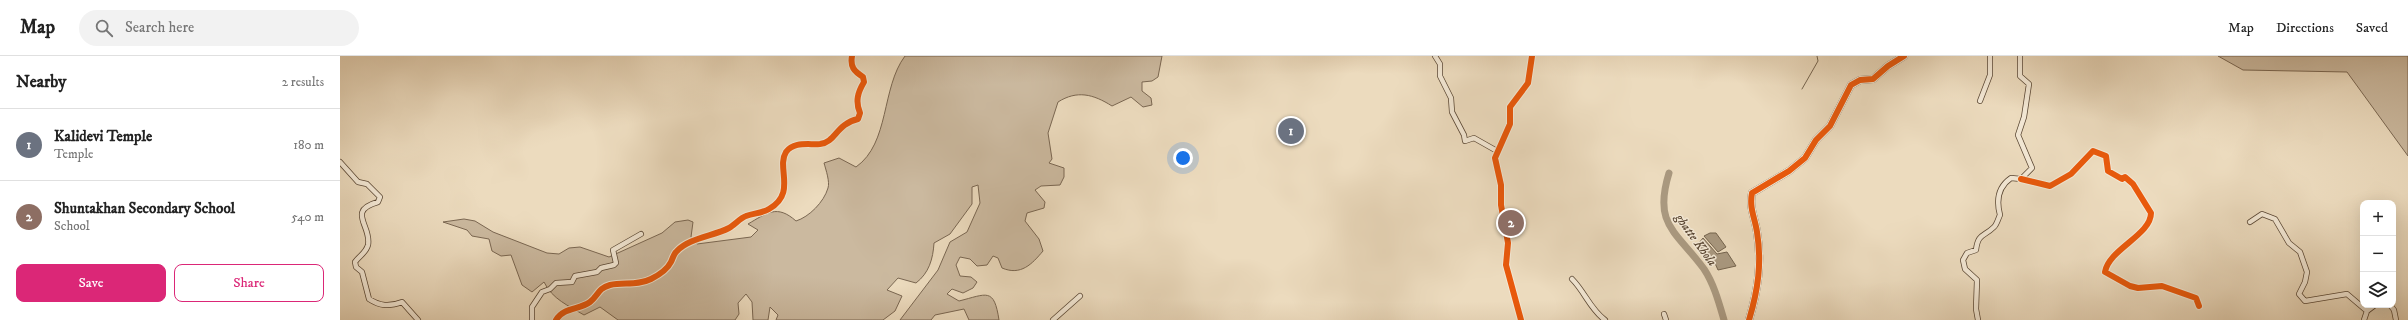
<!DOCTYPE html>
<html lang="en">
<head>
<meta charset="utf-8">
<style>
  :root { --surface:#fff; --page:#f2f2f2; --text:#222; --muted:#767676; --line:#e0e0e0; --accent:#db2777 }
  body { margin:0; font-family:"IM FELL DW Pica",serif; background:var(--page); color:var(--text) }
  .controls { position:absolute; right:12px; bottom:12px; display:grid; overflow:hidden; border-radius:8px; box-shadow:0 4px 16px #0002 }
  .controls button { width:36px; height:36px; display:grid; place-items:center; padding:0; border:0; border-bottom:1px solid var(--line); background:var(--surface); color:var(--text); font:20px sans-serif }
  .you { position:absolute; left:843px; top:102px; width:14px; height:14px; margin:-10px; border:3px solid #fff; border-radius:50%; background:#1a73e8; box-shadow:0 0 0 6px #1a73e833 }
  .badge { display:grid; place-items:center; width:26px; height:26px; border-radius:50%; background:var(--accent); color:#fff; font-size:13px; font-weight:700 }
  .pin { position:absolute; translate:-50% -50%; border:2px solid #fff; box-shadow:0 1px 4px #0006 }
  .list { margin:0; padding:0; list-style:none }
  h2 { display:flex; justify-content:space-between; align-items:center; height:52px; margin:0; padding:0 16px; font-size:17px }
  h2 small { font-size:13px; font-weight:400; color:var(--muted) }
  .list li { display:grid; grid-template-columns:26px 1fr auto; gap:12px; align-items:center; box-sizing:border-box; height:72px; padding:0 16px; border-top:1px solid var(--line) }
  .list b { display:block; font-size:15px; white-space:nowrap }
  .list p { margin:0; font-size:13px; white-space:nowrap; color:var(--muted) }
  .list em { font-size:13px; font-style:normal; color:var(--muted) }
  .actions { display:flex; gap:8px; padding:12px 16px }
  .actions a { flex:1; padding:9px 0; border:1px solid var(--accent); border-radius:8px; text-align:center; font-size:14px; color:var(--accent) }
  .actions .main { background:var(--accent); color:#fff }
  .icon { flex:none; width:22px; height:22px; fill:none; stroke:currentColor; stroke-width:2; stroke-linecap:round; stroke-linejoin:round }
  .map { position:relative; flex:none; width:2068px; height:264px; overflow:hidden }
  header { display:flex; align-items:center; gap:24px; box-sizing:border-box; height:56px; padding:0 20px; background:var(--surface); border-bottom:1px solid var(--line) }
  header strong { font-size:19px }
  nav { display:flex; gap:22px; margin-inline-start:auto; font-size:14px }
  .search { width:280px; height:36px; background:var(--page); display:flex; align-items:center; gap:10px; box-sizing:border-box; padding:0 14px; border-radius:22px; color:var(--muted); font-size:15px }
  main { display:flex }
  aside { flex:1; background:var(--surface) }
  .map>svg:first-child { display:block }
  .green { fill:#cbb99f; stroke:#7a6752 }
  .water { fill:#a9987f; stroke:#75644e }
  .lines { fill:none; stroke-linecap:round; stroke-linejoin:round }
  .stream { stroke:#75644e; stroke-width:1 }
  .river { stroke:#a9987f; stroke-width:7 }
  .minor-casing { stroke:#594633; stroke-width:6 }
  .tertiary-casing { stroke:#594633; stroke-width:8 }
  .minor { stroke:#f3e8d5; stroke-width:4.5 }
  .tertiary { stroke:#f3e8d5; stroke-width:5.5 }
  .cycleway-casing { stroke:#f3e8d5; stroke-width:8 }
  .cycleway { stroke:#e8590c; stroke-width:6 }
  .labels { text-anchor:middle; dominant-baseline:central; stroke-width:3; stroke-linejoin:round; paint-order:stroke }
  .water-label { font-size:13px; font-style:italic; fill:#5c4936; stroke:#f3e8d5 }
</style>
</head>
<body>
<header>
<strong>Map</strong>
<div class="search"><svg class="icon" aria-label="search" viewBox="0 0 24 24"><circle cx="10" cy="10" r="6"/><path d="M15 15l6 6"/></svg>Search here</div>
<nav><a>Map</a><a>Directions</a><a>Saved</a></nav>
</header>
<main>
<aside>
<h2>Nearby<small>2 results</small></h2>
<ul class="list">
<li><span class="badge" style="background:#6b7280">1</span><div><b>Kalidevi Temple</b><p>Temple</p></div><em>180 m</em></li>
<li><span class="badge" style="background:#8d6e63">2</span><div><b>Shuntakhan Secondary School</b><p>School</p></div><em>540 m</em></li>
</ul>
<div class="actions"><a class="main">Save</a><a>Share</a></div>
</aside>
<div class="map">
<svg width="2068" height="264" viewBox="0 0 2068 264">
  <rect width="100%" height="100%" fill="#ecdbbe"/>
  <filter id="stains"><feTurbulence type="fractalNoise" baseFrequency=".005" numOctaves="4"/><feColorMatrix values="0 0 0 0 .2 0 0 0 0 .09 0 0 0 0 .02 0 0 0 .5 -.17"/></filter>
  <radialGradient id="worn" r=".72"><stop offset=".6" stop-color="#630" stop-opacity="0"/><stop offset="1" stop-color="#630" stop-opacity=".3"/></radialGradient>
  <path class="green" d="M565 0H822L818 21 812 25 802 26V35L811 42 812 49 803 51 791 41 772 50C753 38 737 34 718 46L708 77 712 103 709 107 724 112V121L720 129 701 130 695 134 705 146 704 152 687 157 685 165 699 183 703 195C692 208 681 220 662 212L658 202 653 200 647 209 637 210 630 203 620 201 616 209 620 220 631 221 637 226 633 232 623 237 612 233 607 238 619 245C647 238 654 231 659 264H629L624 253 595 259 591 264H560L598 214 610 186 627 176 640 147 638 129 632 131V148L610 178 594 187C593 203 589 217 576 227L558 222 547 234 562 240 555 255 543 264H436L438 259 430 251 428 264H413L412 246 406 238 398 247 399 258 395 264H278L260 251 244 259C229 250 212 243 204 226L192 236 182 229 171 199 161 200 152 195 149 183 132 180 127 174 103 166 124 163 135 165 153 176 207 197 219 198 229 192 240 191 269 201 322 177 335 166 348 164 353 166 351 181 357 188 411 181 418 174 408 168C427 157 437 148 456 165 469 161 484 146 488 132 490 126 486 114 484 107L499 102 516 111C550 87 541 32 565 0Z
    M1878 0H2068V100L2007 16 1903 14Z"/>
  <path class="water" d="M1370 177H1376L1386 191 1378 196 1364 180Z
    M1363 182 1377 198 1387 196 1396 210 1378 214 1374 205H1370L1364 200 1359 187Z"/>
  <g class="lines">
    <path class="stream" d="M1462 33 1478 5 1477 0"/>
    <path class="river" d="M1329 117C1313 169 1336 175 1364 213 1374 228 1379 247 1384 264"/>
    <defs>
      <path id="minor" d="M1095 0 1100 8V20L1111 42 1112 56 1124 79 1125 85 1134 82 1157 95
        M1640 45 1650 19V0
        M0 106 18 126 27 128 40 141 38 146C6 155 32 170 28 189 26 197 19 200 15 206L16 211 22 216 29 243C40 250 49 251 62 246L78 264
        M1681 123 1710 130 1731 118 1753 95 1766 100 1768 115 1782 123 1785 121 1793 128 1811 157C1811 179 1769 193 1765 216L1790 230 1798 232 1822 230 1856 242 1859 250
        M1910 166 1922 158 1935 163 1949 187 1960 196 1967 216 1965 226 1959 238 1965 245 2007 238 2027 255 2035 249
        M1232 223C1245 236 1250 253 1265 264
        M2050 249 2054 254 2056 264
        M1324 258 1326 264
        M192 264V251L202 236 210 233 216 227 232 226 235 220 257 216 261 212 274 209 276 207 273 194 301 178
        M216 264C224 251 239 254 250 246 258 240 258 232 270 229 284 226 297 230 311 223 319 219 327 214 331 206 333 202 334 197 337 195 349 182 374 180 389 172 395 169 400 162 406 160 414 157 423 157 429 153 457 137 436 112 446 96 454 85 469 89 480 88 496 86 496 68 518 63L520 57C515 45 518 36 524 26L523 21C514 15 510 11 512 0
        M713 264 740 240
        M1181 264 1166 209 1168 187 1161 149V129L1155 102 1170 68V51L1188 27 1192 0
        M1638 264 1636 253 1637 224 1625 213 1623 204 1627 197 1636 194C1638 177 1644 181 1654 171 1657 168 1658 163 1660 159 1656 144 1658 131 1671 122L1681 123 1692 112 1678 79 1684 61 1689 28 1680 20V0
        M2024 264 2027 255"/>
      <path id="tertiary" d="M1409 264C1418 234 1422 207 1417 176 1415 162 1409 152 1412 137L1449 115 1465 102 1476 84 1490 70 1511 29 1520 24 1533 23 1548 10 1564 0"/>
    </defs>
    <use href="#minor" class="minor-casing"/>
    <use href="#tertiary" class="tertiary-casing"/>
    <use href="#minor" class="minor"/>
    <use href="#tertiary" class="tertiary"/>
    <defs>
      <path id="cycleway" d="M1681 123 1710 130 1731 118 1753 95 1766 100 1768 115 1782 123 1785 121 1793 128 1811 157C1811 179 1769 193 1765 216L1790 230 1798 232 1822 230 1856 242 1859 250
        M216 264C224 251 239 254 250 246 258 240 258 232 270 229 284 226 297 230 311 223 319 219 327 214 331 206 333 202 334 197 337 195 349 182 374 180 389 172 395 169 400 162 406 160 414 157 423 157 429 153 457 137 436 112 446 96 454 85 469 89 480 88 496 86 496 68 518 63L520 57C515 45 518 36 524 26L523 21C514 15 510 11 512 0
        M1181 264 1166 209 1168 187 1161 149V129L1155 102 1170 68V51L1188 27 1192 0
        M1409 264C1418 234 1422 207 1417 176 1415 162 1409 152 1412 137L1449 115 1465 102 1476 84 1490 70 1511 29 1520 24 1533 23 1548 10 1564 0"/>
    </defs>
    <use href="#cycleway" class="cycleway-casing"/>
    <use href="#cycleway" class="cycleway"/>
  </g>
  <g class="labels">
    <g class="water-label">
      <text transform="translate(1356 184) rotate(54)">ghatte Khola</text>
    </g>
  </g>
  <rect width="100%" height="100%" filter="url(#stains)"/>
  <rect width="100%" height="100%" fill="url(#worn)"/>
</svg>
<div class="controls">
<button>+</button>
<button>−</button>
<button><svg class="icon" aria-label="layers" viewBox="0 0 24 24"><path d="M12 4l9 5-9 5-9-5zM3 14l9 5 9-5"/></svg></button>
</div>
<div class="you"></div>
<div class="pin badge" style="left:951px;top:75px;background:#6b7280">1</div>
<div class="pin badge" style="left:1171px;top:167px;background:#8d6e63">2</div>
</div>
</main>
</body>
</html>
